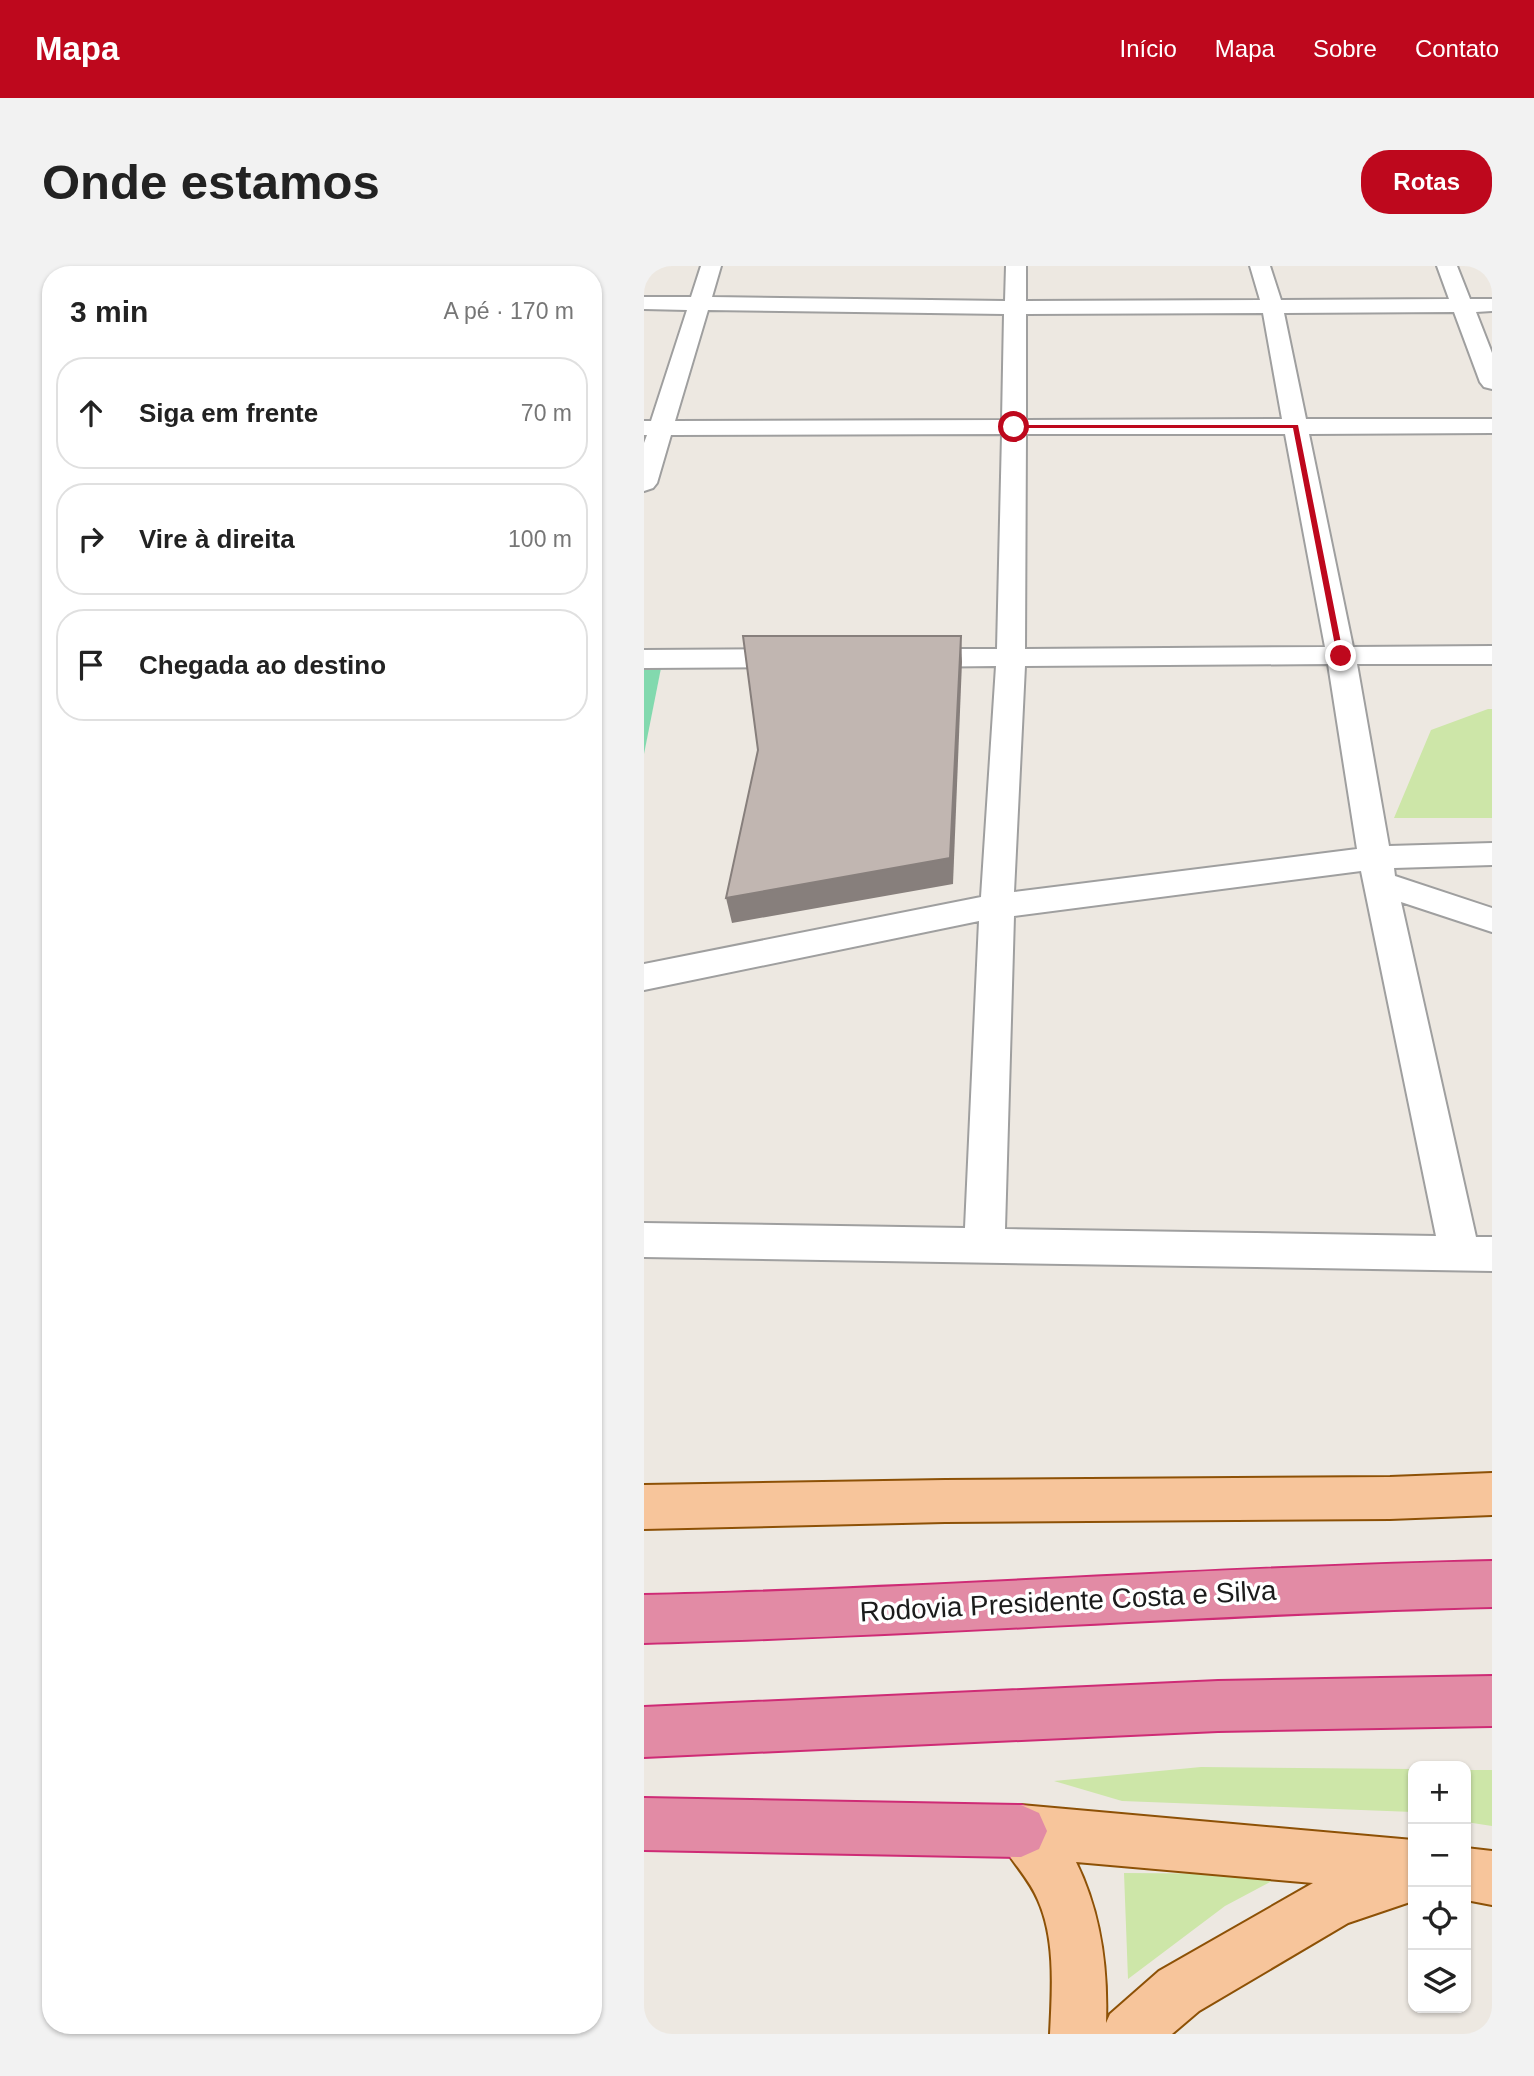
<!DOCTYPE html>
<html lang="pt">
<head>
<meta charset="utf-8">
<style>
  :root { --surface:#fff; --page:#f2f2f2; --text:#222; --muted:#767676; --line:#e0e0e0; --accent:#be081d }
  body { margin:0; font-family:Arial,sans-serif; background:var(--page); color:var(--text) }
  .controls { position:absolute; right:21px; bottom:21px; display:grid; overflow:hidden; border-radius:14px; box-shadow:0 2px 5px #0004 }
  .controls button { width:63px; height:63px; display:grid; place-items:center; padding:0; border:0; border-bottom:2px solid var(--line); background:var(--surface); color:var(--text); font:35px sans-serif }
  .stop { position:absolute; width:21px; height:21px; margin:-16px; border:5px solid #be081d; border-radius:50%; background:#fff }
  .stop.end { background:#be081d; border-color:#fff; box-shadow:0 2px 7px #0008 }
  .list { margin:0; padding:0; list-style:none }
  h2 { display:flex; justify-content:space-between; align-items:center; height:91px; margin:0; padding:0 28px; font-size:30px }
  h2 small { font-size:23px; font-weight:400; color:var(--muted) }
  .list li { display:grid; grid-template-columns:46px 1fr auto; gap:21px; align-items:center; box-sizing:border-box; height:112px; margin:0 14px 14px; padding:0 14px; border:2px solid var(--line); border-radius:28px }
  .list b { display:block; font-size:26px; white-space:nowrap }
  .list em { font-size:23px; font-style:normal; color:var(--muted) }
  .icon { flex:none; width:38px; height:38px; fill:none; stroke:currentColor; stroke-width:2; stroke-linecap:round; stroke-linejoin:round }
  .map { position:relative; flex:none; width:848px; height:1768px; overflow:hidden; border-radius:28px }
  header { display:flex; align-items:center; gap:42px; box-sizing:border-box; height:98px; padding:0 35px; background:var(--accent); color:#fff }
  header strong { font-size:33px }
  nav { display:flex; gap:38px; margin-inline-start:auto; font-size:24px }
  .intro { display:flex; align-items:center; justify-content:space-between; box-sizing:border-box; height:168px; padding:0 42px }
  h1 { margin:0; font-size:49px }
  .button { padding:18px 32px; border-radius:28px; background:var(--accent); color:#fff; font-size:24px; font-weight:700 }
  main { display:flex; gap:42px; padding:0 42px }
  aside { flex:1; background:var(--surface); border-radius:28px; box-shadow:0 2px 5px #0004 }
  .map>svg:first-child { display:block }
  .grass { fill:#cde6a8 }
  .pitch { fill:#82d9ae }
  .lines { fill:none; stroke-linecap:round; stroke-linejoin:round }
  .minor-casing { stroke:#9f9f9f; stroke-width:4 }
  .major-casing { stroke:#8d5106; stroke-width:4 }
  .highway-casing { stroke:#ce2b75; stroke-width:4 }
  .minor { fill:#fff; fill-rule:evenodd }
  .major { fill:#f7c59b; fill-rule:evenodd }
  .highway { fill:#e28ba5; fill-rule:evenodd }
  .shaded-wall { fill:#877f7c }
  .building { fill:#c1b6b1; stroke:#877f7c; stroke-width:2 }
  .route { fill:#be081d }
  .labels { text-anchor:middle; dominant-baseline:central; stroke-width:7; stroke-linejoin:round; paint-order:stroke }
  .near-street-label { font-size:28px; fill:#1b1b1b; stroke:#fff }
</style>
</head>
<body>
<header>
<strong>Mapa</strong>
<nav><a>Início</a><a>Mapa</a><a>Sobre</a><a>Contato</a></nav>
</header>
<div class="intro"><h1>Onde estamos</h1><a class="button">Rotas</a></div>
<main>
<aside>
<h2>3 min<small>A pé · 170 m</small></h2>
<ul class="list">
<li><svg class="icon" aria-label="ahead" viewBox="0 0 24 24"><path d="M12 20V5M6 11l6-6 6 6"/></svg><div><b>Siga em frente</b></div><em>70 m</em></li>
<li><svg class="icon" aria-label="right" viewBox="0 0 24 24"><path d="M7 20v-9h11M14 6l5 5-5 5"/></svg><div><b>Vire à direita</b></div><em>100 m</em></li>
<li><svg class="icon" aria-label="arrive" viewBox="0 0 24 24"><path d="M6 21V4h12l-3 4 3 4H6"/></svg><div><b>Chegada ao destino</b></div></li>
</ul>
</aside>
<div class="map">
<svg width="848" height="1768" viewBox="0 0 848 1768">
  <rect width="100%" height="100%" fill="#ede8e1"/>
  <path class="grass" d="M844 443H848V552H750L787 464Z
    M557 1501 769 1503V1546L478 1535 410 1515Z
    M822 1504H848V1560L822 1556Z
    M480 1607 641 1608 581 1640 484 1713Z"/>
  <path class="pitch" d="M0 397H18L0 488Z"/>
  <g class="lines">
    <defs>
      <path id="minor" d="M57 0H77L68 31 361 35 362 0H382V35L616 34 606 0H626L637 34 805 33 793 0H813L826 33H848V45L832 46 848 87V123L840 121 836 116 810 46 640 47 662 153H848V167L665 168 709 381 848 380V398H713L745 580 848 577V599L750 602 751 610 848 642V666L757 636 832 971H848V1005L0 991V957L321 962 335 655 0 724V698L337 631 352 400 266 401 256 398 252 392 256 386 266 383H353L358 168 27 169 13 217 9 222 0 225V177L3 169H0V155H7L43 44 0 43V31H47ZM64 44 360 48 358 154 31 155ZM619 47 638 153 382 154V48ZM382 168H641L681 381 381 383ZM684 398 713 583 370 626 381 400ZM717 605 792 970 361 963 370 650Z
        M153 383 163 386 167 392 163 398 153 401 0 402V384Z"/>
      <path id="major" d="M848 1207V1249L746 1253 301 1256 0 1263V1219L301 1214 746 1211Z
        M377 1539 769 1574V1635L704 1657 555 1745 528 1768H406C408 1725 412 1674 394 1634 383 1608 362 1591 351 1565L359 1547ZM432 1596 669 1617 515 1705 466 1748 462 1757C464 1701 457 1647 432 1596Z
        M822 1582 848 1585V1639L822 1634Z"/>
      <path id="highway" d="M848 1295V1341C565 1348 283 1370 0 1377V1329C283 1323 565 1301 848 1295Z
        M848 1410V1460L574 1465 0 1491V1441L574 1415Z
        M0 1532 377 1539 395 1547 403 1565 395 1583 377 1591 0 1584Z"/>
    </defs>
    <use href="#minor" class="minor-casing"/>
    <use href="#major" class="major-casing"/>
    <use href="#highway" class="highway-casing"/>
    <use href="#minor" class="minor"/>
    <use href="#major" class="major"/>
    <use href="#highway" class="highway"/>
  </g>
  <path class="shaded-wall" d="M317 370 318 396 309 618 88 657 82 632Z"/>
  <path class="building" d="M99 370H317L306 592 82 632 114 484Z"/>
  <path class="route" d="M370 159H654L700 392 693 390 649 162H368Z"/>
  <g class="labels">
    <g class="near-street-label">
      <text transform="translate(424 1335) rotate(-3)">Rodovia Presidente Costa e Silva</text>
    </g>
  </g>
</svg>
<div class="controls">
<button>+</button>
<button>−</button>
<button><svg class="icon" aria-label="locate" viewBox="0 0 24 24"><circle cx="12" cy="12" r="6"/><path d="M12 2v4M12 18v4M2 12h4M18 12h4"/></svg></button>
<button><svg class="icon" aria-label="layers" viewBox="0 0 24 24"><path d="M12 4l9 5-9 5-9-5zM3 14l9 5 9-5"/></svg></button>
</div>
<div class="stop" style="left:370px;top:161px"></div>
<div class="stop end" style="left:697px;top:390px"></div>
</div>
</main>
</body>
</html>
